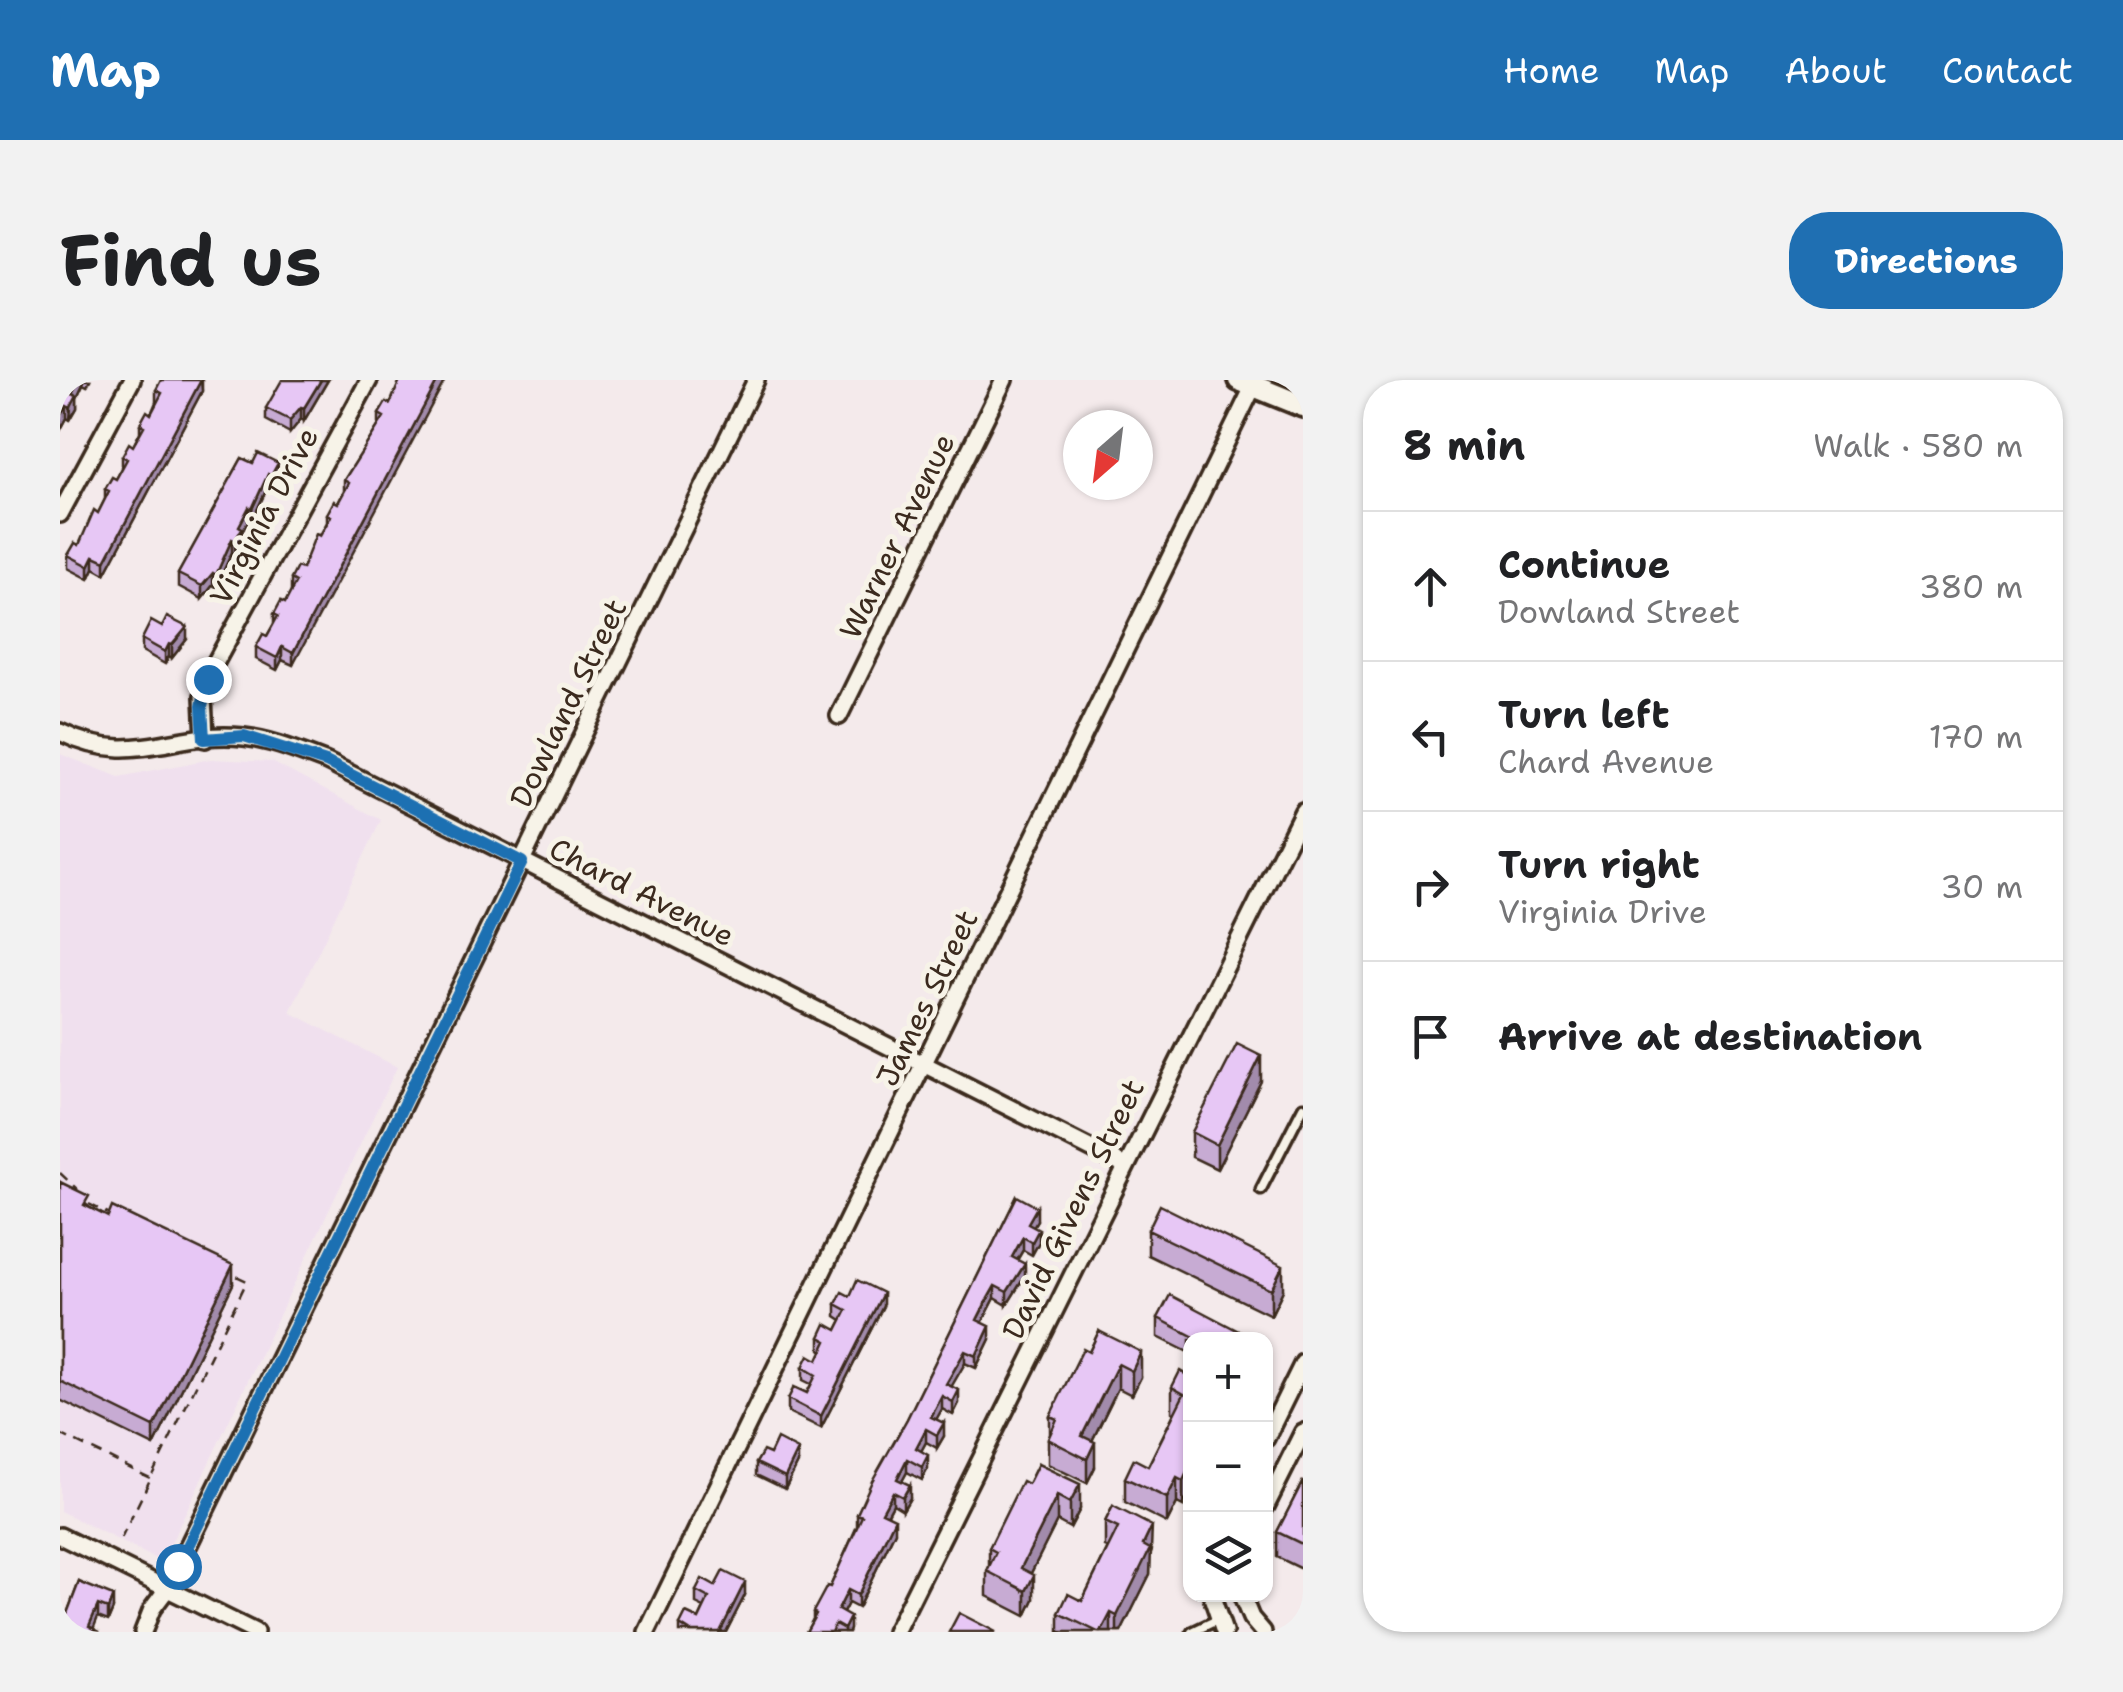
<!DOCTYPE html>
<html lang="en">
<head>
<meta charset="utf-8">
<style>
  :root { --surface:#fff; --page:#f2f2f2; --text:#202124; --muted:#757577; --line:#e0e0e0; --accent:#1f6fb2 }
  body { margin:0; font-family:"Shantell Sans",sans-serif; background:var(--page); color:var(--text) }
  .controls { position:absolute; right:30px; bottom:30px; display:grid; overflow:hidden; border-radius:20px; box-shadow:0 2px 8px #0004 }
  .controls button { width:90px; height:90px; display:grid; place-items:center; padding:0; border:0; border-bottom:2px solid var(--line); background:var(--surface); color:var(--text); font:50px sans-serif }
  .compass { position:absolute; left:1003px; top:30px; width:90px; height:90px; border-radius:50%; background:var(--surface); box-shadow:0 2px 8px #0004; rotate:208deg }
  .stop { position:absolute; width:30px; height:30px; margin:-22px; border:8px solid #1f6fb2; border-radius:50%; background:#fff }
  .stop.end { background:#1f6fb2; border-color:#fff; box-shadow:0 2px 10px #0008 }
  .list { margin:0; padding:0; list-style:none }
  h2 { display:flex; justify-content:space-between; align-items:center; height:130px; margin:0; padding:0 40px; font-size:42px }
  h2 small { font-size:32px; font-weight:400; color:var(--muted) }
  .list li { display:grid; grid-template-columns:65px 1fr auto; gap:30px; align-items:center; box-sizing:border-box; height:150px; padding:0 40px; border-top:2px solid var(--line) }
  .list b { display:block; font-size:38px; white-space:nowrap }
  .list p { margin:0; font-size:32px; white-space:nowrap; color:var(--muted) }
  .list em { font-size:32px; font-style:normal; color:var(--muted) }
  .icon { flex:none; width:55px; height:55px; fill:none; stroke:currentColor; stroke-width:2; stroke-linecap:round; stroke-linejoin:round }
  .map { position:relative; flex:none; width:1243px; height:1252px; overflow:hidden; border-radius:40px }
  header { display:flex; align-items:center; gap:60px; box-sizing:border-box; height:140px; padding:0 50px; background:var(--accent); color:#fff }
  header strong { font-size:48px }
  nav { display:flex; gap:55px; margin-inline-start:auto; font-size:35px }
  .intro { display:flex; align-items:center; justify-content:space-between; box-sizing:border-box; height:240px; padding:0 60px }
  h1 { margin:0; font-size:70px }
  .button { padding:25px 45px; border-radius:40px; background:var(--accent); color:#fff; font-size:35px; font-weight:700 }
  main { display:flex; gap:60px; padding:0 60px }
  aside { flex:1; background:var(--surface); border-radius:40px; box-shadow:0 2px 8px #0004 }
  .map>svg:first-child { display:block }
  .built { fill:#f0e0ee }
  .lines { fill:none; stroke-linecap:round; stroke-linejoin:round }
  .service-casing { stroke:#3b2a1e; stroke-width:15 }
  .minor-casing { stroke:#3b2a1e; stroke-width:22 }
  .secondary-casing { stroke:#3b2a1e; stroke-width:28 }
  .path { stroke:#3b2a1e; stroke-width:2.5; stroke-dasharray:10 8; stroke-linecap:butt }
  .service { stroke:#f7f3e8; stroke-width:8 }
  .minor { stroke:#f7f3e8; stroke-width:15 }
  .secondary { stroke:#f7f3e8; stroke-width:20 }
  .wall { fill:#c7abd3; stroke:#3b2a1e; stroke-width:2.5 }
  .shaded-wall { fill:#a28bac; stroke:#3b2a1e; stroke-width:2.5 }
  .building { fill:#e7c7f5; stroke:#3b2a1e; stroke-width:2.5 }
  .route { stroke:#1f6fb2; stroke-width:12 }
  .labels { text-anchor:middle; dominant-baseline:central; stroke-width:10; stroke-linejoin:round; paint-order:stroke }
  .street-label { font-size:30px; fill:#3b2a1e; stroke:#f7f3e8 }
</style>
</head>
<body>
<header>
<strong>Map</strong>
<nav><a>Home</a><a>Map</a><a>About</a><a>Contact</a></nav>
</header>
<div class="intro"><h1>Find us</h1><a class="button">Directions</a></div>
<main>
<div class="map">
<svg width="1243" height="1252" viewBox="0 0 1243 1252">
  <rect width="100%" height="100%" fill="#f4eaeb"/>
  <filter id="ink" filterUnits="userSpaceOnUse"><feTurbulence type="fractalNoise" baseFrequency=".01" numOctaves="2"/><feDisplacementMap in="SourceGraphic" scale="20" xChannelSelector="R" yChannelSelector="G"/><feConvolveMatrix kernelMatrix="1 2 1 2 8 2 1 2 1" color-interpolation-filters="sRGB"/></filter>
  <g filter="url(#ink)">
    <path class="built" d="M0 374 59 397 151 379 212 382 321 440 230 632 337 687 102 1182 0 1131Z"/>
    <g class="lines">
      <defs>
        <path id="service" d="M1201 809 1243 727
          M1132 1252 1157 1240"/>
        <path id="minor" d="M0 134 72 0
          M779 336 944 0
          M0 352C74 389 114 349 184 357 212 360 240 372 267 382L1065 786
          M145 359 143 316 152 289 309 0
          M1206 1058 1243 983
          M1206 1126 1243 1052
          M0 1156 195 1252
          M1151 1214 1164 1252
          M1181 1214 1191 1238 1203 1252
          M83 1252 92 1229 107 1209 696 0
          M587 1252 1193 7
          M835 1252 1243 431"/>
        <path id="secondary" d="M1179 0 1243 26"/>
      </defs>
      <use href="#service" class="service-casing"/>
      <use href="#minor" class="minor-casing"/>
      <use href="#secondary" class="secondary-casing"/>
      <path class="path" d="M0 793 18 810
        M29 824 48 834
        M0 1054 90 1098
        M61 1159 187 901 172 894"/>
      <use href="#service" class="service"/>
      <use href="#minor" class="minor"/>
      <use href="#secondary" class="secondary"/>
    </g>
    <path class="wall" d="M0 0H30L27 6 23 4 17 17V28L10 40 7 38 0 51Z
      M142 0V11L45 194 34 188 29 199 8 188V175L19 165 38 133 45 119V109L56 99 62 88V76L73 66 80 52V44L91 34 96 22V10Z
      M268 0 244 41 241 39 230 53 206 40V28Z
      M330 24 233 285 222 280 217 290 196 279V267L207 256 214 244V234L225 223 231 212V199L242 189 267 142V134L278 123 284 111V100L319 45V34Z
      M182 78 218 96 211 108 208 106 192 141 189 139 182 152V161L175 174 172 172 156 207 153 205 142 219 118 206V194Z
      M82 259H127L112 278 109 276 105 284 82 271Z
      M1201 701 1157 789 1132 777V752Z
      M0 802 29 827 173 904 94 1066 0 1020Z
      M957 816 977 840 973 846 979 862 972 875 963 870 957 880 965 896 947 925 935 918 922 943 930 959 916 988 905 983 891 1006 899 1023 893 1035 882 1029 876 1039 884 1056 877 1068 866 1062 861 1071 868 1088 862 1100 847 1092 842 1101 850 1118 843 1130 833 1124 828 1134 835 1151 798 1228 788 1223 783 1233 790 1249 789 1252H746L753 1239V1232L770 1207 797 1146V1134L847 1039Z
      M1088 850 1223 910 1211 935 1088 875Z
      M790 916 823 926 761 1048 728 1032V1019L747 1013 751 1004 743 1000V987L758 980 762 971 760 969V957L777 950 782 940 776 936V924Z
      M1098 938 1192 960H1130V973L1098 957Z
      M1039 951 1081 997 1072 1015 1058 1008 1032 1061 1035 1087 1027 1103 988 1084V1059L990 1055V1036L1029 972Z
      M1130 997 1123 1126 1117 1123 1107 1143 1065 1122V1098L1088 1086 1114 1033 1112 1032V1007Z
      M710 1074 738 1083 725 1109 696 1095V1083Z
      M978 1084 1020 1129 1010 1148 997 1141 971 1193 974 1219 966 1236 927 1216V1191L929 1187V1168L968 1104Z
      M1243 1101V1187L1242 1189 1217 1177V1152Z
      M1053 1126 1092 1170 1090 1175V1194L1061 1252H999V1233L1022 1221 1048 1168 1045 1167V1142Z
      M19 1202 53 1229 48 1241 38 1237 0 1252Z
      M655 1206 685 1215 666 1252H620V1245L639 1239 644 1228 636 1224V1211Z"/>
    <path class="shaded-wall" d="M19 0H23V4L17 17V28L10 40 12 13Z
      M141 0 142 11 45 194V181Z
      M261 0H268L244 41V28Z
      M378 0H385L233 285V273Z
      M7 26V38L0 51V38Z
      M241 27V39L230 53V40Z
      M218 83V96L211 108V96Z
      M208 94V106L192 141V129Z
      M189 127V139L182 152V161L175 174V161L179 146Z
      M172 159V172L156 207V195Z
      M34 176V188L29 199V186Z
      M153 193V205L142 219V206Z
      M127 247V259L112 278V265Z
      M109 264V276L105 284V272Z
      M222 267V280L217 290V278Z
      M1201 676V701L1157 789V765Z
      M977 827V840L968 856V843Z
      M979 849V862L972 875V862Z
      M963 857V870L952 889V877Z
      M965 884V896L947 925V912Z
      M173 885V904L94 1066V1047Z
      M1223 886V910L1211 935V910Z
      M935 906V918L917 953V940Z
      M823 913V926L761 1048V1036Z
      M930 946V959L916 988V976Z
      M905 971V983L886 1016V1004Z
      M1081 972V997L1072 1015V991Z
      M1058 984V1008L1024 1077 1022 1056Z
      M899 1010V1023L893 1035V1022Z
      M882 1016V1029L871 1049V1037Z
      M884 1043V1056L877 1068V1055Z
      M866 1049V1062L856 1081V1068Z
      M1035 1062V1087L1027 1103V1079Z
      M738 1070V1083L725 1109V1097Z
      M868 1075V1088L862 1100V1087Z
      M847 1079V1092L837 1111V1099Z
      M1130 1086V1111L1123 1126V1101Z
      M1117 1098V1123L1107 1143V1118Z
      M1020 1104V1129L1010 1148V1123Z
      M850 1105V1118L843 1130V1117Z
      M833 1112V1124L822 1144V1132Z
      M997 1116V1141L963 1209 961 1188Z
      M835 1138V1151L798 1228V1215Z
      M1092 1146 1090 1194 1061 1252H1057V1236L1083 1165Z
      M974 1195V1219L966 1236V1211Z
      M685 1202V1215L666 1252H660Z
      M788 1210V1223L778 1242V1230Z
      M53 1216V1229L48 1241V1229Z
      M38 1225V1237L32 1252 29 1246Z
      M1051 1233V1252H1041Z
      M790 1237V1249L789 1252H784V1249Z"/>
    <path class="building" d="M0 0H19L12 13 17 15 10 28 7 26 0 38Z
      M101 0H141L45 181 34 176 29 186 8 175 15 163 19 165 34 130 38 133 49 111 45 109 52 97 56 99 67 79 62 76 69 63 73 66 84 46 80 44 87 31 91 34 102 13 96 10Z
      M222 0H261L244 28 241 27 230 40 206 28Z
      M340 0H378L233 273 222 267 217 278 196 267 203 254 207 256 218 236 214 234 221 221 225 223 236 202 231 199 237 187 242 189 256 154 260 156 271 136 267 134 274 121 278 123 289 103 284 100 324 37 319 34 326 22 330 24Z
      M198 73 218 83 211 96 208 94 192 129 189 127 179 146 182 148 175 161 172 159 156 195 153 193 142 206 118 194 182 78 193 83Z
      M107 237 127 247 112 265 109 264 105 272 82 259 91 241 102 247Z
      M1177 664 1201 676 1157 765 1132 752Z
      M0 802 29 816 24 825 48 837 52 827 173 885 94 1047 0 1001Z
      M957 816 977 827 968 843 979 849 972 862 963 857 952 877 965 884 947 912 935 906 927 920 917 940 930 946 916 976 905 971 886 1004 899 1010 893 1022 882 1016 871 1037 884 1043 877 1055 866 1049 856 1068 868 1075 862 1087 847 1079 837 1099 850 1105 843 1117 833 1112 822 1132 835 1138 798 1215 788 1210 778 1230 790 1237 784 1249 775 1244 771 1252H746L756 1234 753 1232 767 1206 770 1207 802 1136 797 1134 812 1101 847 1039Z
      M1100 825 1223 886 1211 910 1088 850Z
      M797 900 823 913 761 1036 728 1019 734 1007 747 1013 756 995 743 987 749 975 758 980 767 961 760 957 766 944 777 950 787 930 776 924 782 912 790 916Z
      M1110 915 1192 958 1191 960H1140L1098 938Z
      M1039 951 1081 972 1072 991 1058 984 1022 1056 1035 1062 1027 1079 988 1059 997 1039 990 1036 1023 969 1029 972Z
      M1120 991 1130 997V1086L1123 1101 1117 1098 1107 1118 1065 1098 1074 1079 1088 1086 1124 1014 1112 1007Z
      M717 1059 738 1070 725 1097 696 1083 703 1071 710 1074Z
      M978 1084 1020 1104 1010 1123 997 1116 961 1188 974 1195 966 1211 927 1191 936 1172 929 1168 962 1101 968 1104Z
      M1243 1101V1162L1242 1164 1217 1152Z
      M1053 1126 1092 1146 1083 1165 1090 1169 1057 1236 1051 1233 1041 1252H1038L999 1233 1008 1214 1022 1221 1058 1148 1045 1142Z
      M663 1191 685 1202 660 1252H631L620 1245 626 1233 639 1239 649 1218 636 1211 642 1199 655 1206Z
      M19 1202 53 1216 48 1229 38 1225 29 1246 40 1252H0Z
      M899 1233 936 1252H889Z"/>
  </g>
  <g class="lines" filter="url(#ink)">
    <path class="route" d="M118 1186 462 482 266 382 184 356 144 359 142 326 148 299"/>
  </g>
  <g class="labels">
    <g class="street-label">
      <text transform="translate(204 136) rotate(-62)">Virginia Drive</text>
      <text transform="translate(837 156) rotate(-64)">Warner Avenue</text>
      <text transform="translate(508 323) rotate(-64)">Dowland Street</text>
      <text transform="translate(582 512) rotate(27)">Chard Avenue</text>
      <text transform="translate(867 618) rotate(-64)">James Street</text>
      <text transform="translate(1013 829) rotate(-64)">David Givens Street</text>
    </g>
  </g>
</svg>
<div class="controls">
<button>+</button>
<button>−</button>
<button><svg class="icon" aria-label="layers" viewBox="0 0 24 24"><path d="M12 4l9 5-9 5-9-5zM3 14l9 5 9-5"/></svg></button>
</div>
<svg class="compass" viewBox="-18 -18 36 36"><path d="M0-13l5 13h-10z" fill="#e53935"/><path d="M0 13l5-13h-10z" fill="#757577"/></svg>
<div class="stop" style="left:118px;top:1186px"></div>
<div class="stop end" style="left:148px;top:299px"></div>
</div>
<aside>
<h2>8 min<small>Walk · 580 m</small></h2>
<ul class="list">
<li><svg class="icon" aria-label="ahead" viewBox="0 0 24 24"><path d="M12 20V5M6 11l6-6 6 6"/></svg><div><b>Continue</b><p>Dowland Street</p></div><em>380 m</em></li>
<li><svg class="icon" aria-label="left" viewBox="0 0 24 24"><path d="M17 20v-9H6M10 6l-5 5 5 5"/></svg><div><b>Turn left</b><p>Chard Avenue</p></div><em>170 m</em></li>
<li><svg class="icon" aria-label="right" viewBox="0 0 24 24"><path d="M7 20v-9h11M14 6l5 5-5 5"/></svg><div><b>Turn right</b><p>Virginia Drive</p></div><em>30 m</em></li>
<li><svg class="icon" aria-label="arrive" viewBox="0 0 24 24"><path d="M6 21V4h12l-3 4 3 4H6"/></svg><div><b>Arrive at destination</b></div></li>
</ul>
</aside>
</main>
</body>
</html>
